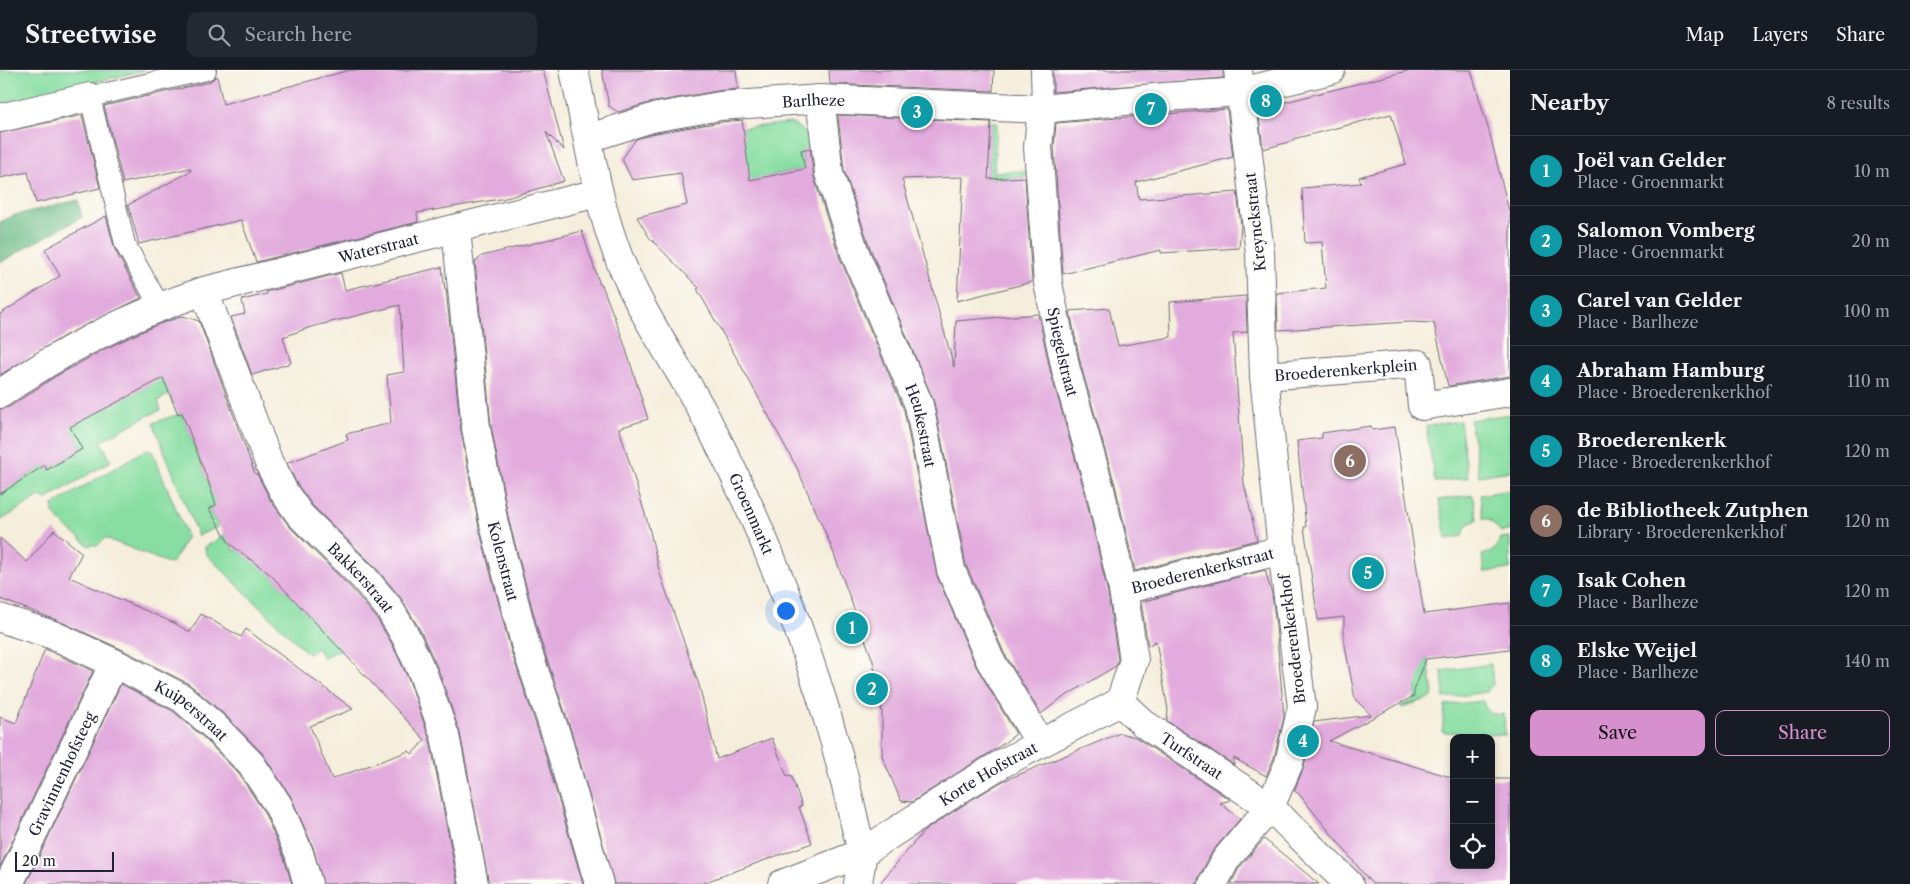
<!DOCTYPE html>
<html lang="en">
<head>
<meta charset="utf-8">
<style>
  :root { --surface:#171b24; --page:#242831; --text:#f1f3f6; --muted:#9ea1a6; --line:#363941; --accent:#d690ce }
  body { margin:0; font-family:"Libre Caslon Text",serif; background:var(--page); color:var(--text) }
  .controls { position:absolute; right:15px; bottom:15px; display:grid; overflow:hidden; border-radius:10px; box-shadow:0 2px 8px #0003 }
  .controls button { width:45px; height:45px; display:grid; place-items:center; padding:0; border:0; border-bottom:1px solid var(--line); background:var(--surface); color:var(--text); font:25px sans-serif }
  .scale { position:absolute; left:15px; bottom:12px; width:99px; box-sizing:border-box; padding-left:5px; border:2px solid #22223b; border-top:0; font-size:14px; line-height:18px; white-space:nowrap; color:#22223b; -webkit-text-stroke:4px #fdfcf7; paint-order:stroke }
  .you { position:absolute; left:785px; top:540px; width:18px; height:18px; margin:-12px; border:4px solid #fff; border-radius:50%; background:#1a73e8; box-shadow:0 0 0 8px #1a73e833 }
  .badge { display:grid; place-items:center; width:32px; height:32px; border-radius:50%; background:var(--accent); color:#fff; font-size:16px; font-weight:700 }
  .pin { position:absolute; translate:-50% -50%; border:2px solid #fff; box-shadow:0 1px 5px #0006 }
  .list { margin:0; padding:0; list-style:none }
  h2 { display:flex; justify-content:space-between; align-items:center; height:65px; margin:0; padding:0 20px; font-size:21px }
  h2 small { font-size:16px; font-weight:400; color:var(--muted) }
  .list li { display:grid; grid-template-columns:32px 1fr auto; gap:15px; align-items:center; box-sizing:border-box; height:70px; padding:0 20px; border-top:1px solid var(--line) }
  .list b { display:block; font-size:19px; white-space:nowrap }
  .list p { margin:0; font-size:16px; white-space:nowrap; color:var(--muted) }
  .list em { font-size:16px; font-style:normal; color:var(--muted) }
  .actions { display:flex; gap:10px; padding:15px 20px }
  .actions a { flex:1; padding:11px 0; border:1px solid var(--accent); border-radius:10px; text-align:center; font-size:18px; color:var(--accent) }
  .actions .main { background:var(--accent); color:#111 }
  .icon { flex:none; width:28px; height:28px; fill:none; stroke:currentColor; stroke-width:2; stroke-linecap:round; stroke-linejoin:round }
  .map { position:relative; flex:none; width:1510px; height:814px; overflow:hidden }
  header { display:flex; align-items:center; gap:30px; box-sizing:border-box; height:70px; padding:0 25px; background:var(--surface); border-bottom:1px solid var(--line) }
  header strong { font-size:24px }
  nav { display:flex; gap:28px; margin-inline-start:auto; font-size:18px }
  .search { width:350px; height:45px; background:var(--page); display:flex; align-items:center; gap:12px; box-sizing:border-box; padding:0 18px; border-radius:10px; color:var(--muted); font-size:19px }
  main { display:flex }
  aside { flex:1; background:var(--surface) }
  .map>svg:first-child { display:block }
  .green { fill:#88dea2; stroke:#55806e }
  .forest { fill:#6ebd88; stroke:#487062 }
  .building { fill:#e2abdd }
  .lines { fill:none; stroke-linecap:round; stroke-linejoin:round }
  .lane-casing { stroke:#6c6973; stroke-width:22 }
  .street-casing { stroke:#6c6973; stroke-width:30 }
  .lane { stroke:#fff; stroke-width:20 }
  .street { stroke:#fff; stroke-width:28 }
  .labels { text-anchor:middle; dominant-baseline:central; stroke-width:4.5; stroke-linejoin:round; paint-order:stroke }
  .street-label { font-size:15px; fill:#22223b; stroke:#fdfcf7 }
</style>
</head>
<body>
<header>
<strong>Streetwise</strong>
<div class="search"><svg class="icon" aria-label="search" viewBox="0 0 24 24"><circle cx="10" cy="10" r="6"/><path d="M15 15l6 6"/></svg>Search here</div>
<nav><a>Map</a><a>Layers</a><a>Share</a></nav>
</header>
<main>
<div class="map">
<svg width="1510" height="814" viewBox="0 0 1510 814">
  <rect width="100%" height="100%" fill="#fdfcf7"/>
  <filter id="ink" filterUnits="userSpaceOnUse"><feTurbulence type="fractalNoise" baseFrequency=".02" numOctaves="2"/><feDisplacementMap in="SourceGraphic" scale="10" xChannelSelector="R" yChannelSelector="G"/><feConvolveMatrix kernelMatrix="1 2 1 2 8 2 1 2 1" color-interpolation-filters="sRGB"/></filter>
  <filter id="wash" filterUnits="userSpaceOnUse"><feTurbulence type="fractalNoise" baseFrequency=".0096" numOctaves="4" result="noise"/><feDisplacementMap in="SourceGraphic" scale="20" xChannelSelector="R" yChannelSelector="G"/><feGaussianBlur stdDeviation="1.12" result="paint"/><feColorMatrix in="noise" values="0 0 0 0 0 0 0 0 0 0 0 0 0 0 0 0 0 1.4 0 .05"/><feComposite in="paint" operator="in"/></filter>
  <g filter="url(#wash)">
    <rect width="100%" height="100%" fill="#f5eedc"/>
    <path class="green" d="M0 0H146L0 35Z
      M991 52H997L994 102 1026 101V107L988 109Z
      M791 53C804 61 808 62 811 78L801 81 804 93 815 91 817 97 774 105 737 117 743 58Z
      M156 300 185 329 173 334 169 324 158 331 161 340 147 346 101 371 111 391 45 430 40 426 0 451V424L45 395 48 400 82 379 68 355Z
      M182 343 217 434 209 440 219 456 198 466 153 353Z
      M1510 344V401L1479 406 1470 350Z
      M1460 351 1468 408 1435 412 1426 356Z
      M145 380 152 381 187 466 173 492 168 493 105 468 97 476 93 474 89 476 64 455 52 442 54 439 53 435Z
      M1510 420V461L1501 462 1490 450 1483 448 1480 425Z
      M1473 425 1477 450 1466 455 1463 466 1446 469 1439 430Z
      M225 465 235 481 243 476 343 579 326 586 324 589 317 578 308 584 206 484 205 477Z
      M1510 467V499L1484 502 1482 485C1492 483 1498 478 1501 468Z
      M1428 589 1433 623 1432 627 1402 638 1401 635 1411 632 1415 628 1416 615 1407 591Z
      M1491 594 1493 615 1488 619 1486 622 1444 628 1442 601Z
      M1483 631C1485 642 1494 646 1504 644L1505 665 1442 662 1445 635Z"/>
    <path class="forest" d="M78 130 82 147 30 175 0 193V152L15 145Z"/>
    <g id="blocks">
      <path class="building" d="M350 0H543L564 80 546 62 564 111 506 128 417 143 418 152 256 192 241 150 139 174 128 135 191 101 190 98 123 113 104 36 209 12 217 6 223 34Z
        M602 0H736L738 19 717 21 649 33 618 42 609 36Z
        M829 0H994L993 21 830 14Z
        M1053 0H1223V8L1053 22Z
        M1411 0H1471L1490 65 1510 145V306L1448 316 1434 253 1410 252 1278 260 1277 223 1326 218 1322 172 1305 173 1302 118 1361 113 1359 107 1406 94 1391 44 1293 69V71L1263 79 1258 39Z
        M1227 39 1233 87 1136 112 1139 129 1237 122 1241 155 1239 178 1161 183V180L1063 204 1054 77 1056 53Z
        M82 45 100 118 36 133 28 102 0 108V63Z
        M838 45 991 52 988 109 1025 107 1032 212 957 231 963 107 902 109 954 297 956 251 1038 244 1051 304 1085 423 1108 523 1118 589 1116 596 1059 630 1041 644 1004 583 966 495 934 332 870 178 844 100Z
        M742 50 750 110 805 99 801 80 810 78 814 108 840 188 904 340 937 506 976 596 1016 664 997 678 912 732 901 731 882 686V642L873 591 831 476 797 398 739 292 697 219 699 218 649 167 637 147 687 135 681 103 632 110 622 89 636 69 656 63 722 52Z
        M106 146 115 180 141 228 66 265 0 305V244L60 206 45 179Z
        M582 161 600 215H602L623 270 648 349 619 358 649 457 660 504 699 615 717 689 772 668 787 706 791 705 802 736 799 737 812 773 700 814H614L571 660 541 572 509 451 491 356 475 192 482 186Z
        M442 197 445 220 446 219 461 361 479 458 511 581 541 669 583 814H489L460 663 438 599 420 560 401 528 376 498 312 435 297 414 287 393 348 370 346 364 391 353 387 305 404 302 400 235 311 257 283 267 291 293 252 305 231 247 245 244 242 230 267 224 266 222 341 203 345 220Z
        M1246 226 1247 262 1233 263 1244 413 1257 470 1135 501 1115 415 1081 296 1070 241 1109 238 1118 276 1171 267 1170 232Z
        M183 246 199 251 255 404H257L271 431 289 456 352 519 376 547 392 574 409 610 430 670 458 814H323L313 777 291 727 262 683 225 645 189 614 121 579 59 551 0 529V468L27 492 54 460 82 483 69 507 174 553 190 562 201 544 241 567 246 559 353 639 310 656 332 709 409 681 412 684 425 670 271 505 230 474 209 439 216 435 207 408 182 343 178 344 163 308 70 357 82 379 47 400 45 395 0 424V339L9 337 56 306 105 279 156 255Z
        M1371 356 1372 360 1395 357 1424 544 1510 533V579L1426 589 1414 621V626L1329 671 1454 708V795H1491V709H1510V814H1372L1298 723 1294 721 1304 697 1314 652 1371 645 1355 629 1344 570V547L1318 550 1304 457H1306L1297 371 1322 368V363Z
        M1265 500 1272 524 1276 556 1284 647 1274 688 1266 706 1234 688V695L1167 651 1168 640 1156 571 1148 576 1141 532Z
        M45 579 93 601 0 797V647L16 653Z
        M121 614 173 641 204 668 239 704 264 742 284 788 292 814H26Z
        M1120 663 1135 667 1231 730 1220 733 1240 749 1212 782 1199 807 1197 814H879L924 761 971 730 1003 711Z
        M1264 769 1290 790 1319 814H1231L1239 798Z"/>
    </g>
  </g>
  <g filter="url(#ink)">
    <use href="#blocks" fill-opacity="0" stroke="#6c6973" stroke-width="1"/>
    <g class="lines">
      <defs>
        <path id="lane" d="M1041 0 1042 39
          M159 235 125 174 90 27 206 0"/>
        <g id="street">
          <path id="s1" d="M574 0C589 70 597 142 627 207 649 257 681 300 706 348 760 451 803 561 835 673 842 700 849 727 855 754 857 763 861 774 862 784 862 793 859 804 858 814"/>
          <path id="s2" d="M820 29 829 103 855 183 919 335 951 500 990 590 1040 673"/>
          <path id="s3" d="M1042 39 1038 77 1048 213 1066 300 1100 419 1123 520 1134 590 1120 632"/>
          <path d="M0 48 90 27"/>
          <path id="s4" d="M589 68 652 48 720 36 820 29 1042 39 1165 27 1241 22 1331 0"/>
          <path id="s5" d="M456 159 476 358 494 454 526 577 556 664 599 814"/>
          <path id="s6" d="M204 221 269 393 284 422 300 445 364 508 389 538 406 567 423 604 445 666 474 814"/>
          <path id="s7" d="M1264 306 1418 294 1422 336 1510 322"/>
          <path id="s8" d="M0 324C62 280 132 245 204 221L598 123"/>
          <path id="s9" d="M1123 520 1282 480"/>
          <path id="s10" d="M0 548 53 565 114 593 182 628 215 657 251 694 278 735 299 783 308 814"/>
          <path id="s11" d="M1120 632 1144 654 1270 737 1349 814"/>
          <path id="s12" d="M9 814 114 593"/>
          <path id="s13" d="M782 814 862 783 963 717 1003 693 1120 632"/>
          <path d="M1213 814 1226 789 1270 737 1289 693 1302 637 1282 480 1264 306 1260 183 1238 0"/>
        </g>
      </defs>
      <use href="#lane" class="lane-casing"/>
      <use href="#street" class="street-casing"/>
      <use href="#lane" class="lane"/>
      <use href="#street" class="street"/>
    </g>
  </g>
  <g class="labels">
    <g class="street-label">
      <text stroke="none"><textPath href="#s4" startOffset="229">Barlheze</textPath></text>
      <text transform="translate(1255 152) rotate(-96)">Kreynckstraat</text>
      <text stroke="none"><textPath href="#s8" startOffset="409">Waterstraat</textPath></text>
      <text stroke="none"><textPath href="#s3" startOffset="245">Spiegelstraat</textPath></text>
      <text stroke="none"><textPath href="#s7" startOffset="82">Broederenkerkplein</textPath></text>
      <text stroke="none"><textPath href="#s2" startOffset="344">Heukestraat</textPath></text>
      <text stroke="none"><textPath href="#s1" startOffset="482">Groenmarkt</textPath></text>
      <text stroke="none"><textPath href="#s5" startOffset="336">Kolenstraat</textPath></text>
      <text stroke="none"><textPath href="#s9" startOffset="82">Broederenkerkstraat</textPath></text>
      <text stroke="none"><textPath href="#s6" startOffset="332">Bakkerstraat</textPath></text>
      <text transform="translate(1292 569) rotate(-97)">Broederenkerkhof</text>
      <text stroke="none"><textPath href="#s10" startOffset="214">Kuiperstraat</textPath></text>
      <text stroke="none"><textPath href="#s11" startOffset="90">Turfstraat</textPath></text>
      <text stroke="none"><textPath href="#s12" startOffset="122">Gravinnenhofsteeg</textPath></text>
      <text stroke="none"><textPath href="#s13" startOffset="235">Korte Hofstraat</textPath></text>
    </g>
  </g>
</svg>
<div class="controls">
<button>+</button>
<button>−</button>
<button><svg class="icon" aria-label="locate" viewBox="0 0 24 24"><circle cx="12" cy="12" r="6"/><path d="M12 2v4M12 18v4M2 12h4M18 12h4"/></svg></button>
</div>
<div class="scale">20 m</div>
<div class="you"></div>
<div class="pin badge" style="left:852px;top:558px;background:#0f9aa8">1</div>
<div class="pin badge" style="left:872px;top:619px;background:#0f9aa8">2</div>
<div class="pin badge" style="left:917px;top:42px;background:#0f9aa8">3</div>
<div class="pin badge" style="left:1303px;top:671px;background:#0f9aa8">4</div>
<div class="pin badge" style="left:1368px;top:503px;background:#0f9aa8">5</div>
<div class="pin badge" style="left:1350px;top:391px;background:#8d6e63">6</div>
<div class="pin badge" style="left:1151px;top:39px;background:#0f9aa8">7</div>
<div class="pin badge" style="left:1266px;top:31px;background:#0f9aa8">8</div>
</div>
<aside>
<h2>Nearby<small>8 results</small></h2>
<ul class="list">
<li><span class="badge" style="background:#0f9aa8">1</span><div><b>Joël van Gelder</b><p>Place · Groenmarkt</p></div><em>10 m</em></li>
<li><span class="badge" style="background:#0f9aa8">2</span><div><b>Salomon Vomberg</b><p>Place · Groenmarkt</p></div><em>20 m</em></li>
<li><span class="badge" style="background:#0f9aa8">3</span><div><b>Carel van Gelder</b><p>Place · Barlheze</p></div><em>100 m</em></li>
<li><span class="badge" style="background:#0f9aa8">4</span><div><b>Abraham Hamburg</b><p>Place · Broederenkerkhof</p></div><em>110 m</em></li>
<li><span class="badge" style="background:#0f9aa8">5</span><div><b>Broederenkerk</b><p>Place · Broederenkerkhof</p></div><em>120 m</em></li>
<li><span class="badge" style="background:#8d6e63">6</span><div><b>de Bibliotheek Zutphen</b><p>Library · Broederenkerkhof</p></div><em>120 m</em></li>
<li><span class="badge" style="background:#0f9aa8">7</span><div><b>Isak Cohen</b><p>Place · Barlheze</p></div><em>120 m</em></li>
<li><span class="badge" style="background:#0f9aa8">8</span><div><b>Elske Weijel</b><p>Place · Barlheze</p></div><em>140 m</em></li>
</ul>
<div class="actions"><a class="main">Save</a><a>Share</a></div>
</aside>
</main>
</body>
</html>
